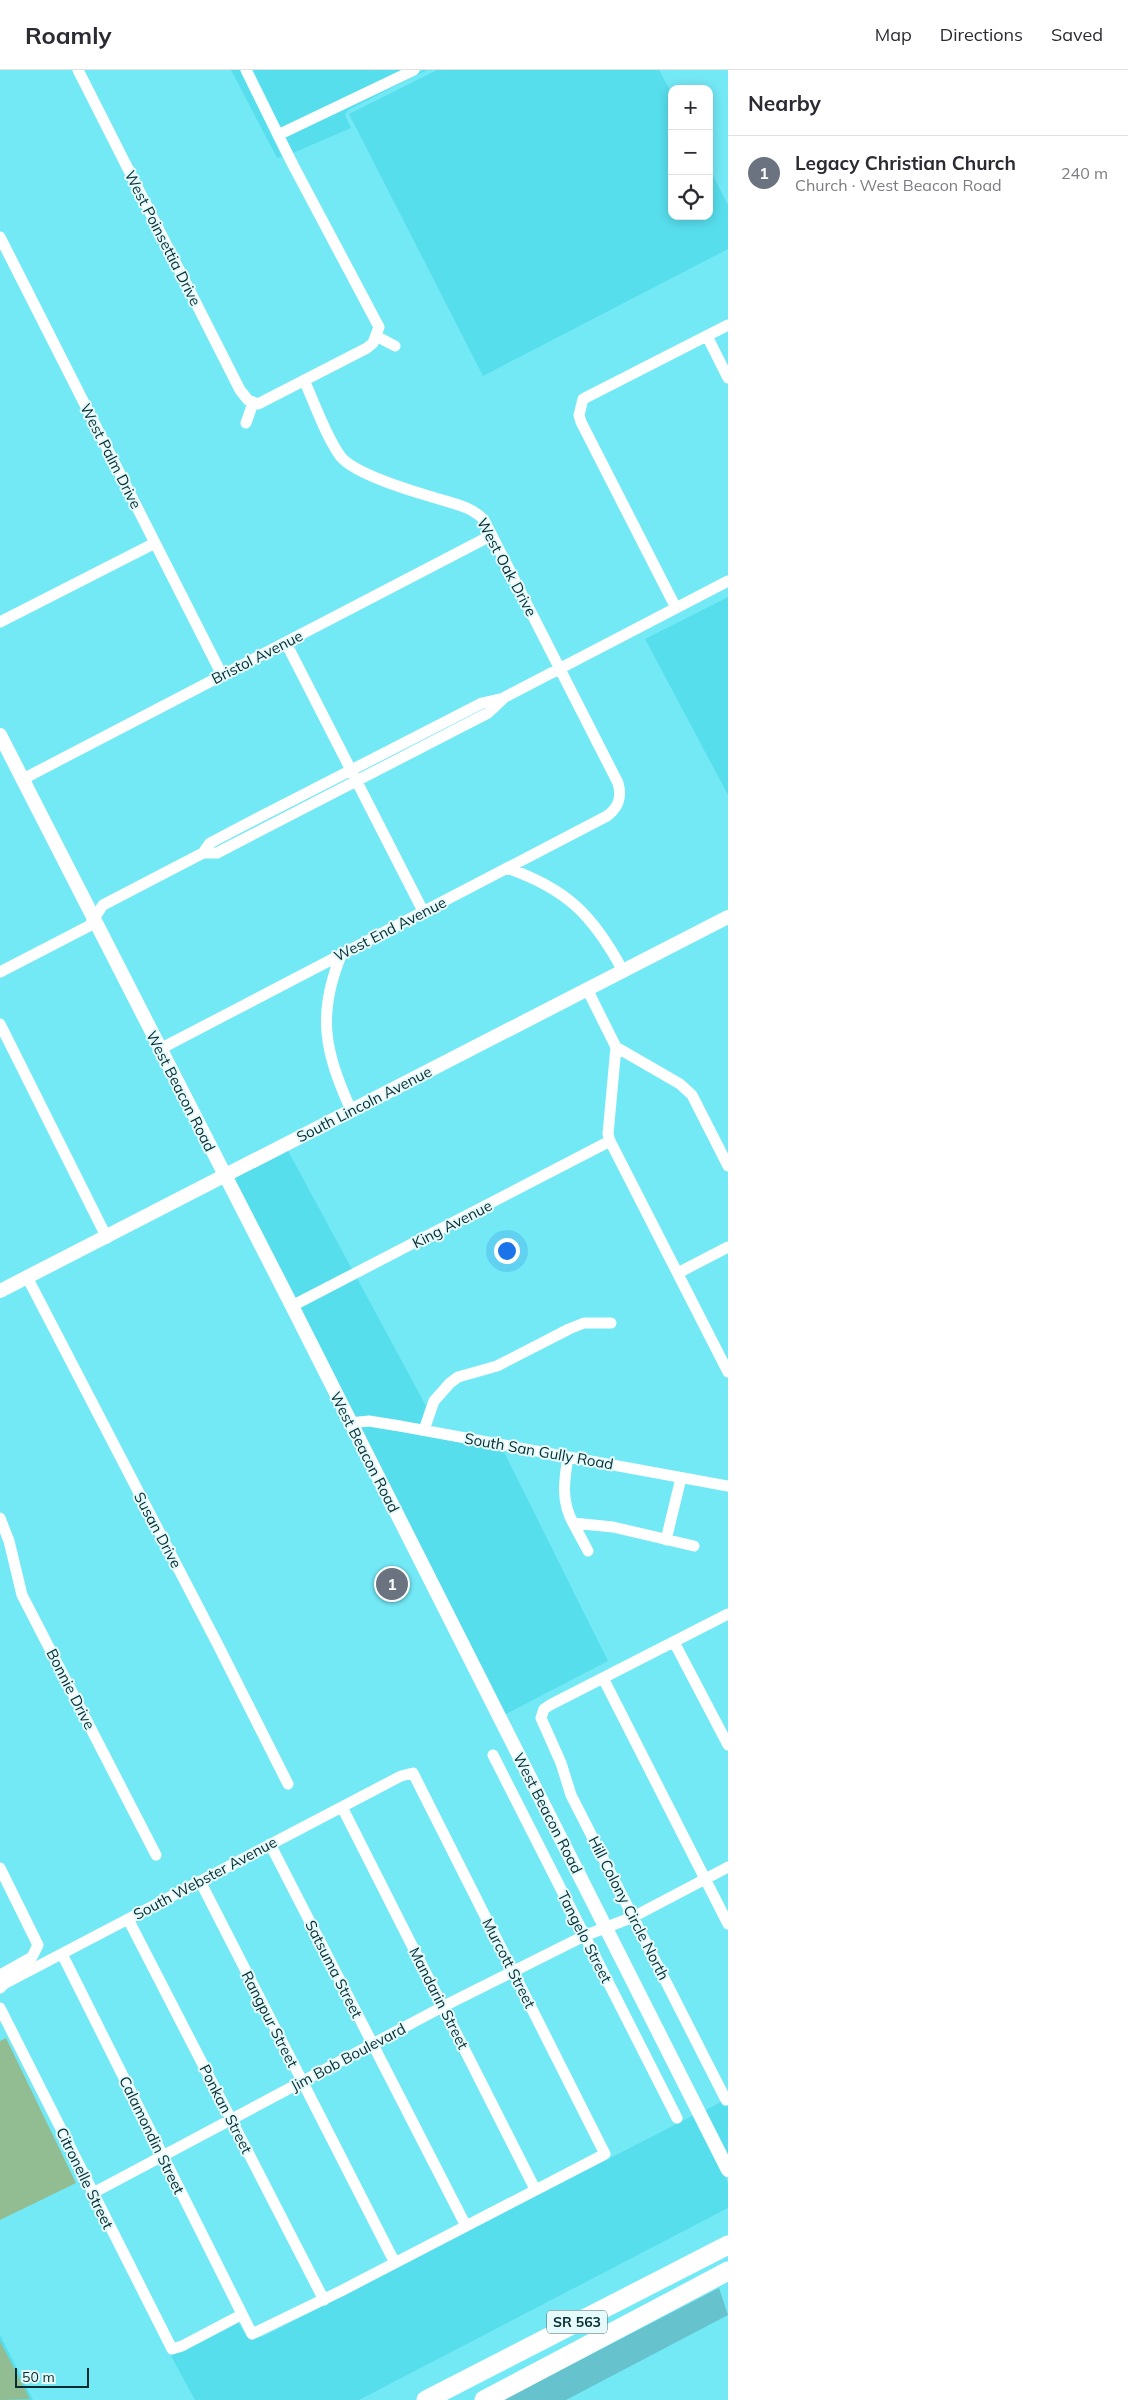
<!DOCTYPE html>
<html lang="en">
<head>
<meta charset="utf-8">
<style>
  :root { --surface:#fff; --page:#f7f7f7; --text:#2b2b33; --muted:#7c7c81; --line:#e1e1e2; --accent:#d54643 }
  body { margin:0; font-family:Mulish,sans-serif; background:var(--page); color:var(--text) }
  .controls { position:absolute; right:15px; top:15px; display:grid; overflow:hidden; border-radius:10px; box-shadow:0 2px 12px #0003 }
  .controls button { width:45px; height:45px; display:grid; place-items:center; padding:0; border:0; border-bottom:1px solid var(--line); background:var(--surface); color:var(--text); font:25px sans-serif }
  .scale { position:absolute; left:15px; bottom:12px; width:74px; box-sizing:border-box; padding-left:5px; border:2px solid #052d31; border-top:0; font-size:14px; line-height:18px; white-space:nowrap; color:#052d31; -webkit-text-stroke:4px #e6fafc; paint-order:stroke }
  .you { position:absolute; left:506px; top:1180px; width:18px; height:18px; margin:-12px; border:4px solid #fff; border-radius:50%; background:#1a73e8; box-shadow:0 0 0 8px #1a73e833 }
  .badge { display:grid; place-items:center; width:32px; height:32px; border-radius:50%; background:var(--accent); color:#fff; font-size:16px; font-weight:700 }
  .pin { position:absolute; translate:-50% -50%; border:2px solid #fff; box-shadow:0 1px 5px #0006 }
  .list { margin:0; padding:0; list-style:none }
  h2 { display:flex; justify-content:space-between; align-items:center; height:65px; margin:0; padding:0 20px; font-size:21px }
  h2 small { font-size:16px; font-weight:400; color:var(--muted) }
  .list li { display:grid; grid-template-columns:32px 1fr auto; gap:15px; align-items:center; box-sizing:border-box; height:75px; padding:0 20px; border-top:1px solid var(--line) }
  .list b { display:block; font-size:19px; white-space:nowrap }
  .list p { margin:0; font-size:16px; white-space:nowrap; color:var(--muted) }
  .list em { font-size:16px; font-style:normal; color:var(--muted) }
  .icon { flex:none; width:28px; height:28px; fill:none; stroke:currentColor; stroke-width:2; stroke-linecap:round; stroke-linejoin:round }
  .map { position:relative; flex:none; width:728px; height:2330px; overflow:hidden }
  header { display:flex; align-items:center; gap:30px; box-sizing:border-box; height:70px; padding:0 25px; background:var(--surface); border-bottom:1px solid var(--line) }
  header strong { font-size:24px }
  nav { display:flex; gap:28px; margin-inline-start:auto; font-size:18px }
  main { display:flex }
  aside { flex:1; background:var(--surface) }
  .map>svg:first-child { display:block }
  .built { fill:#57deed }
  .green { fill:#92bd93 }
  .water { fill:#66c2cd }
  .lines { fill:none; stroke-linecap:round; stroke-linejoin:round }
  .minor { stroke:#fff; stroke-width:11 }
  .tertiary { stroke:#fff; stroke-width:14 }
  .primary { stroke:#fff; stroke-width:19 }
  .labels { text-anchor:middle; dominant-baseline:central; stroke-width:4; stroke-linejoin:round; paint-order:stroke }
  .shield { fill:#e6fafc; stroke:#486a6e; stroke-width:1 }
  .shield-label { font-size:14px; font-weight:bold; fill:#052d31 }
  .street-label { font-size:15px; fill:#052d31; stroke:#e6fafc }
</style>
</head>
<body>
<header>
<strong>Roamly</strong>
<nav><a>Map</a><a>Directions</a><a>Saved</a></nav>
</header>
<main>
<div class="map">
<svg width="728" height="2330" viewBox="0 0 728 2330">
  <rect width="100%" height="100%" fill="#74e9f6"/>
  <path class="built" d="M231 0H240L282 87 277 88Z
    M253 0H402L281 58Z
    M424 0H427L348 40 345 45 351 58 293 83 285 67Z
    M437 0H659L672 24V146H709V98L728 135V179L483 306 349 44Z
    M728 527V725L645 569Z
    M287 1079 352 1199 295 1228 232 1108Z
    M357 1208 426 1336 420 1354 353 1348 299 1237Z
    M368 1356 503 1380 608 1591 504 1645 358 1357Z
    M721 2032 723 2036 728 2035V2087L704 2041Z
    M694 2045 728 2113V2138L359 2330H195L170 2284 238 2252 247 2267 253 2269 264 2266Z
    M0 2265 33 2330H0Z"/>
  <path class="green" d="M6 1968 76 2113 0 2150V1971Z
    M0 2271 30 2329 0 2330Z"/>
  <path class="water" d="M719 2218 728 2245 566 2330H503Z"/>
  <g class="lines">
    <path class="minor" d="M78 0 240 320 248 330 258 334 367 278 373 273 379 257 293 95 246 0
      M278 65 414 0
      M0 167 222 605
      M376 266 395 276
      M707 266 728 308
      M246 353 253 333
      M676 538 581 352 579 345 583 329 728 255
      M0 552 155 473
      M286 573 423 841
      M23 709 492 465
      M203 783 210 773 248 753 482 633 504 628
      M507 798C567 819 593 845 623 901
      M342 883C316 945 325 982 351 1040
      M0 902 89 856 103 835 203 783H217L488 643 505 627 728 511
      M587 919 616 977
      M0 954 107 1168
      M616 977 608 1064 610 1071 728 1302
      M616 977 680 1014 692 1025 728 1096
      M160 979 607 746C619 737 622 727 618 713L484 450C472 437 455 434 439 429 415 422 356 405 341 387 327 369 314 332 304 310
      M678 1203 728 1177
      M27 1207 218 1575 288 1714
      M292 1236 610 1071
      M350 1353 369 1351 400 1356 728 1416
      M424 1360 434 1331 450 1313 458 1307 497 1296 569 1259 584 1253H611
      M568 1387C564 1411 561 1431 573 1453L613 1457 694 1476
      M0 1448 9 1471 22 1525 156 1785
      M573 1453 588 1481
      M666 1470 681 1408
      M728 1544 550 1635 544 1639 541 1648 561 1693 571 1725 726 2030 728 2029
      M674 1572 728 1675
      M603 1608 728 1854
      M493 1685 677 2048
      M342 1737 535 2119
      M270 1774 466 2156
      M0 1798 38 1875 32 1887 0 1905
      M200 1811 395 2193
      M128 1849 324 2230
      M0 1918 4 1914 401 1706 413 1703 605 2084 341 2221 252 2264 62 1884
      M0 1938 172 2279 182 2276 241 2245
      M93 2123 444 1936 584 1866 633 1847 728 1797"/>
    <path class="tertiary" d="M0 665 292 1236 728 2100
      M0 1221 728 847"/>
    <path class="primary" d="M426 2330 728 2175
      M484 2330 728 2201"/>
  </g>
  <g class="labels">
    <rect class="shield" x="547" y="2240.5" width="60" height="23" rx="4"/>
    <g class="shield-label">
      <text x="577" y="2252">SR 563</text>
    </g>
    <g class="street-label">
      <text transform="translate(163 168) rotate(63)">West Poinsettia Drive</text>
      <text transform="translate(111 386) rotate(63)">West Palm Drive</text>
      <text transform="translate(507 497) rotate(62)">West Oak Drive</text>
      <text transform="translate(257 587) rotate(-27)">Bristol Avenue</text>
      <text transform="translate(390 859) rotate(-27)">West End Avenue</text>
      <text transform="translate(181 1021) rotate(63)">West Beacon Road</text>
      <text transform="translate(364 1034) rotate(-27)">South Lincoln Avenue</text>
      <text transform="translate(452 1154) rotate(-27)">King Avenue</text>
      <text transform="translate(539 1381) rotate(10)">South San Gully Road</text>
      <text transform="translate(365 1382) rotate(63)">West Beacon Road</text>
      <text transform="translate(158 1460) rotate(62)">Susan Drive</text>
      <text transform="translate(71 1619) rotate(63)">Bonnie Drive</text>
      <text transform="translate(548 1743) rotate(63)">West Beacon Road</text>
      <text transform="translate(205 1808) rotate(-28)">South Webster Avenue</text>
      <text transform="translate(629 1838) rotate(63)">Hill Colony Circle North</text>
      <text transform="translate(585 1867) rotate(63)">Tangelo Street</text>
      <text transform="translate(509 1893) rotate(63)">Murcott Street</text>
      <text transform="translate(334 1899) rotate(63)">Satsuma Street</text>
      <text transform="translate(439 1928) rotate(63)">Mandarin Street</text>
      <text transform="translate(270 1949) rotate(63)">Rangpur Street</text>
      <text transform="translate(348 1987) rotate(-28)">Jim Bob Boulevard</text>
      <text transform="translate(226 2039) rotate(63)">Ponkan Street</text>
      <text transform="translate(152 2065) rotate(64)">Calamondin Street</text>
      <text transform="translate(85 2108) rotate(64)">Citronelle Street</text>
    </g>
  </g>
</svg>
<div class="controls">
<button>+</button>
<button>−</button>
<button><svg class="icon" aria-label="locate" viewBox="0 0 24 24"><circle cx="12" cy="12" r="6"/><path d="M12 2v4M12 18v4M2 12h4M18 12h4"/></svg></button>
</div>
<div class="scale">50 m</div>
<div class="you"></div>
<div class="pin badge" style="left:392px;top:1514px;background:#6b7280">1</div>
</div>
<aside>
<h2>Nearby<small></small></h2>
<ul class="list">
<li><span class="badge" style="background:#6b7280">1</span><div><b>Legacy Christian Church</b><p>Church · West Beacon Road</p></div><em>240 m</em></li>
</ul>
</aside>
</main>
</body>
</html>
